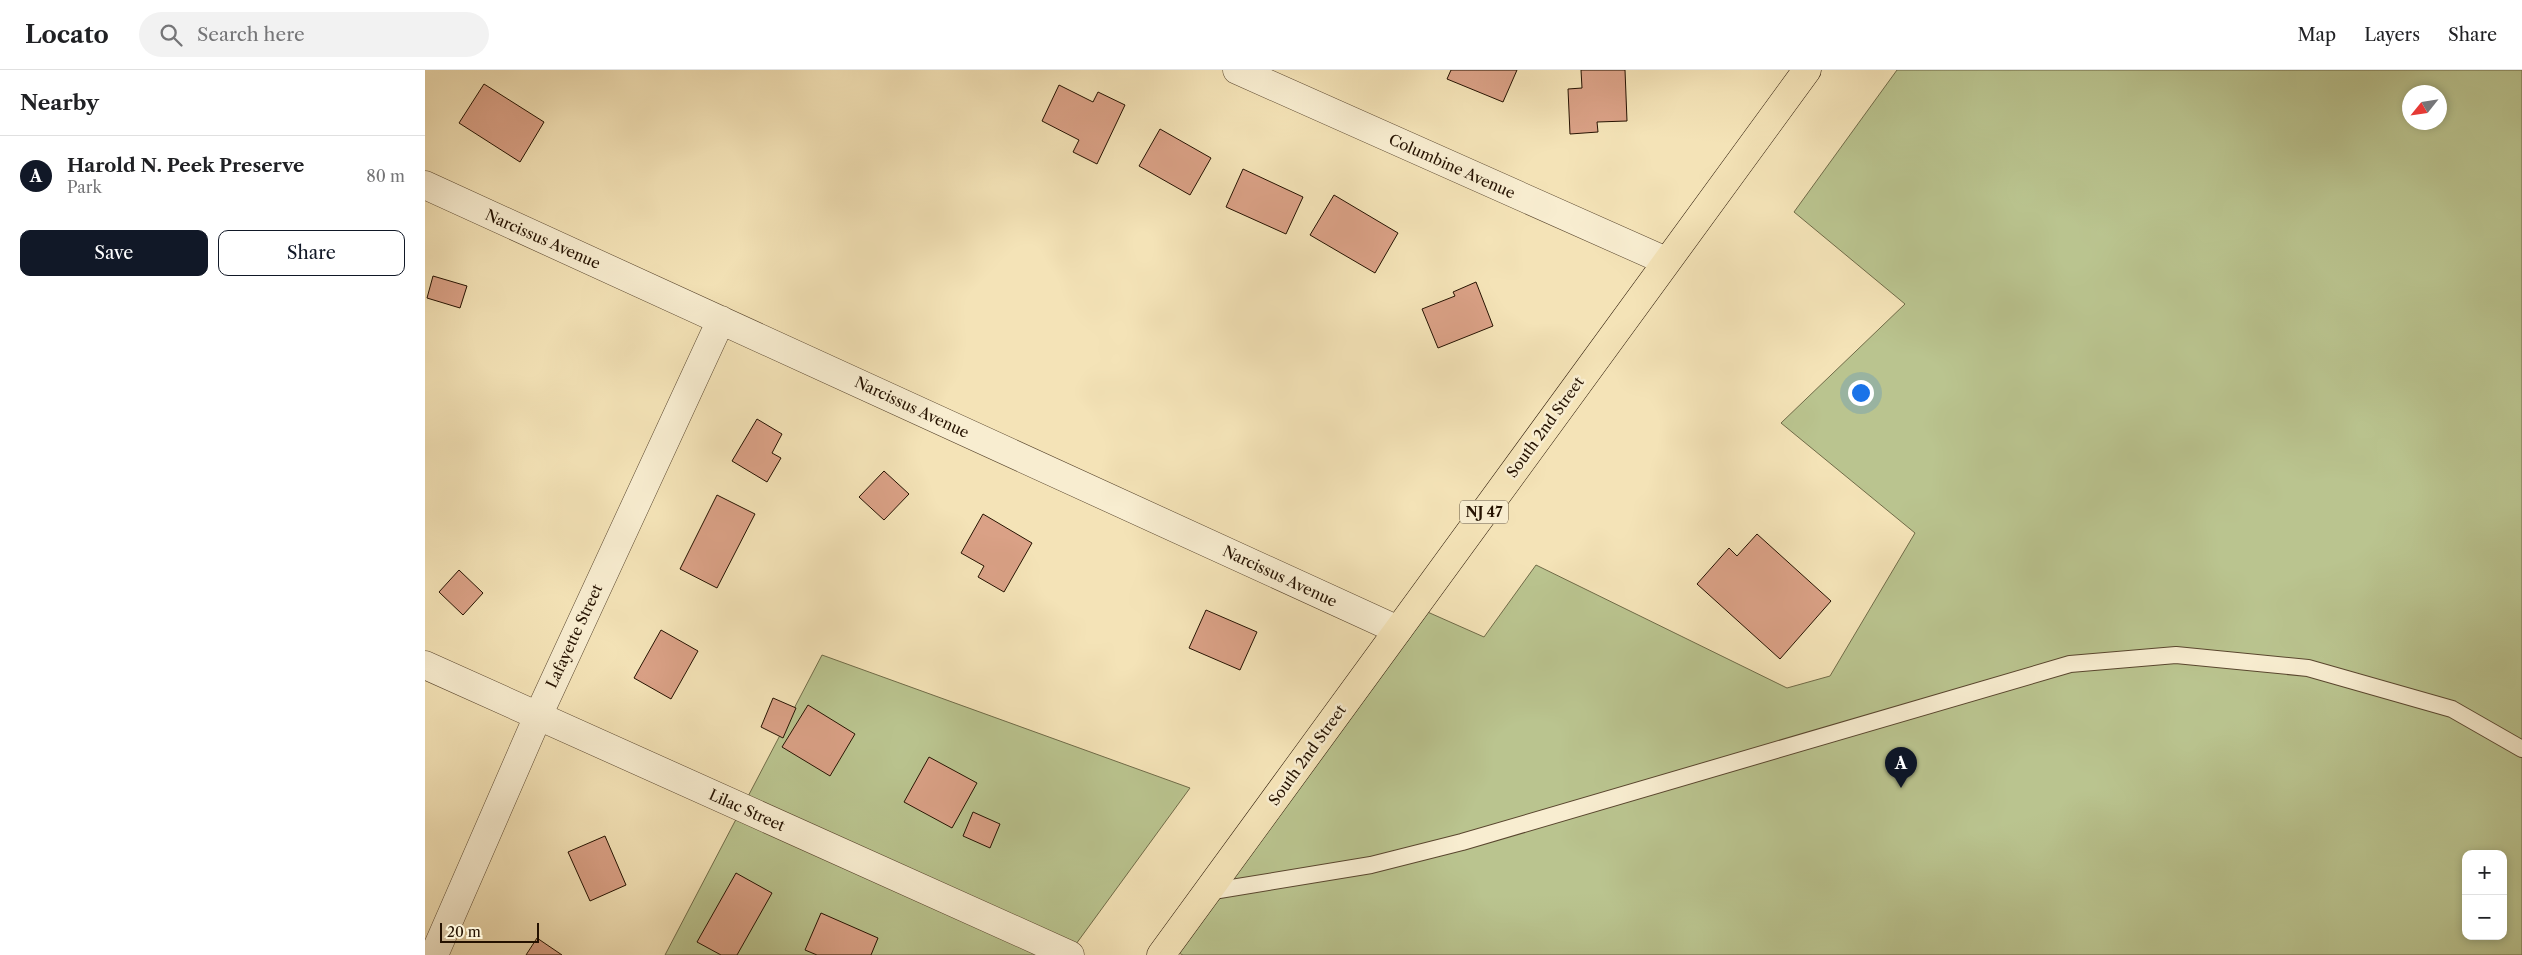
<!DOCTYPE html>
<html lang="en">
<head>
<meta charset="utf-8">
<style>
  :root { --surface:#fff; --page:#f2f2f2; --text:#202124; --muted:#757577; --line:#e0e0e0; --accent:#111827 }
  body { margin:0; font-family:"Libre Caslon Text",serif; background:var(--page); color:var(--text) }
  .controls { position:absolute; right:15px; bottom:15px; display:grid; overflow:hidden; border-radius:10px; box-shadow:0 2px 8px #0003 }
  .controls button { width:45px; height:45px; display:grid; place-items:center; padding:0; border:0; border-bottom:1px solid var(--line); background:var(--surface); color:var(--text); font:25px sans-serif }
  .compass { position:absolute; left:1977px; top:15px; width:45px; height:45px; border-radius:50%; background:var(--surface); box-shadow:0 2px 8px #0003; rotate:240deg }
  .scale { position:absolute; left:15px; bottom:12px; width:99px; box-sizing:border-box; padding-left:5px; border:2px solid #251201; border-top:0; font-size:14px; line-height:18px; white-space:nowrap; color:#251201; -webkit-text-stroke:4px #f8edd0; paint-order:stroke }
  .you { position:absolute; left:1435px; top:322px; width:18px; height:18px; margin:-12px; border:4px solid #fff; border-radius:50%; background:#1a73e8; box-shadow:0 0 0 8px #1a73e833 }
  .badge { display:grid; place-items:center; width:32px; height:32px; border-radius:50%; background:var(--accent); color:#fff; font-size:16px; font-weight:700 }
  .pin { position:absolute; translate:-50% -41px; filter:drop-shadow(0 1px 2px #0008) }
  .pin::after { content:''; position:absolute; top:26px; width:18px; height:15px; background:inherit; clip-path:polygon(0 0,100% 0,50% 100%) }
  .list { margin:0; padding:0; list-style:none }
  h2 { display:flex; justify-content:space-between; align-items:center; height:65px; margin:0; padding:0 20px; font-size:21px }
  h2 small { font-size:16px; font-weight:400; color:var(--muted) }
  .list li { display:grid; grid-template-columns:32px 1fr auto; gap:15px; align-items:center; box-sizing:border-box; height:80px; padding:0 20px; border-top:1px solid var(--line) }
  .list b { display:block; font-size:19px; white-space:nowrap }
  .list p { margin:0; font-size:16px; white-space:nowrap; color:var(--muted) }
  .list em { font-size:16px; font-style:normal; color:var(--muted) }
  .actions { display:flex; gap:10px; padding:15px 20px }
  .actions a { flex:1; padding:11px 0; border:1px solid var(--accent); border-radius:10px; text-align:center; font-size:18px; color:var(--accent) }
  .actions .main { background:var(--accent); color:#fff }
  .icon { flex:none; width:28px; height:28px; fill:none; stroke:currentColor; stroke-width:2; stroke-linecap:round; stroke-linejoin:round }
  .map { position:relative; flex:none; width:2097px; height:885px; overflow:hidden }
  header { display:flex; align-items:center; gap:30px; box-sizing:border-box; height:70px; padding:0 25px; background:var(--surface); border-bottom:1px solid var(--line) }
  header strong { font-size:24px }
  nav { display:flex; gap:28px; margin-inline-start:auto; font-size:18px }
  .search { width:350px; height:45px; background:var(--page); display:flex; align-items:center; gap:12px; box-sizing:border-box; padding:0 18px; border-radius:28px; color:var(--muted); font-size:19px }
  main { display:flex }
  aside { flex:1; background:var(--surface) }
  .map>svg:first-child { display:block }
  .green { fill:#bac48f; stroke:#706b48; fill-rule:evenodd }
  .building { fill:#daa186; stroke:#251201 }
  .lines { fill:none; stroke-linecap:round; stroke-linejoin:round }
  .service-casing { stroke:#59462e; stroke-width:18 }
  .minor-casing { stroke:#59462e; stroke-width:29 }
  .primary-casing { stroke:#251201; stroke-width:29 }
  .service { stroke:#f8edd0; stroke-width:16 }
  .minor { stroke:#f8edd0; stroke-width:28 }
  .primary { stroke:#f4e3b7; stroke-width:28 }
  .labels { text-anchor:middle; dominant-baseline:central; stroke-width:5; stroke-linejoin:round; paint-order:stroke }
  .shield { fill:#f8edd0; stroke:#64543f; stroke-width:1 }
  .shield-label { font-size:14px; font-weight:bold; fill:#251201 }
  .street-label { font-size:15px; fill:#251201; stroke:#f8edd0 }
</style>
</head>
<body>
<header>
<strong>Locato</strong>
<div class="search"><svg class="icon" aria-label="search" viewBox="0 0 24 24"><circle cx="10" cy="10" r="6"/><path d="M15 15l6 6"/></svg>Search here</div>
<nav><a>Map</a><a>Layers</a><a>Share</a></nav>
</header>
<main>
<aside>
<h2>Nearby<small></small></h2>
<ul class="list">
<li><span class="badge">A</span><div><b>Harold N. Peek Preserve</b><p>Park</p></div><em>80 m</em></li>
</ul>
<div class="actions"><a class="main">Save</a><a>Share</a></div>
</aside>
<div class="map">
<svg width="2097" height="885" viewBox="0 0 2097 885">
  <rect width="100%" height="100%" fill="#f4e3b7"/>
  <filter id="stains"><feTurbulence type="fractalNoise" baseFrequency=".004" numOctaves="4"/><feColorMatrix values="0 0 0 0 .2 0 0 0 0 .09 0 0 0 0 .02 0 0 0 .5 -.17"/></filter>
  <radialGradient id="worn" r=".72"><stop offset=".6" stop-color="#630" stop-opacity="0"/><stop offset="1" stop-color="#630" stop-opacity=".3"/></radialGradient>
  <path class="green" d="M1472 0H2097V885H758L738 876 989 536 1059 567 1111 495 1362 618 1405 606 1490 463 1356 353 1480 234 1369 142ZM1984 22H2014V52H1984ZM2041 784H2078V866H2041Z
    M397 585 765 718 643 885H240Z"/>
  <path class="building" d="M1026 0H1092L1078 32 1022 9Z
    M1156 0H1200L1202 51 1172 52 1173 62 1145 64 1143 19 1157 18Z
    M59 14 119 52 95 92 34 53Z
    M634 15 668 32 673 22 700 35 672 94 648 82 654 70 617 51Z
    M735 59 786 88 765 125 714 96Z
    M818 99 878 127 861 164 801 137Z
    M909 125 973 163 950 203 885 165Z
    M8 206 42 216 35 238 2 228Z
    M1051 212 1068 256 1013 278 997 239 1030 226 1028 222Z
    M332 349 357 364 347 383 356 388 342 412 307 391Z
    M459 401 484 424 459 450 434 427Z
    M292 425 330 444 292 518 255 499Z
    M558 444 607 473 579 522 553 507 559 496 536 483Z
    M1332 464 1406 531 1355 589 1272 514 1304 478 1312 486Z
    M34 500 58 523 38 545 14 522Z
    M781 540 832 562 815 600 764 578Z
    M236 560 273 581 246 629 209 608Z
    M348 628 371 638 358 668 336 657Z
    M383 635 430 664 405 706 357 677Z
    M504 687 552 713 527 758 479 732Z
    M548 742 575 754 565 778 538 766Z
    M180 766 201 815 165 831 143 782Z
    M311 803 347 823 312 885H296L272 872Z
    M396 843 453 868 446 885H392L380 880Z
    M112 868 137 885H101Z"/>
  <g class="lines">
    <defs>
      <path id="service" d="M782 822 946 795 1037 772 1645 594 1751 585 1883 598 2027 639 2097 679"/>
      <path id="minor" d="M812 0 1241 191
        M0 115 973 560
        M0 595 645 885
        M9 885 113 646 296 250"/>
      <path id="primary" d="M736 885 1382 0"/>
    </defs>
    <use href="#service" class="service-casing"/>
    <use href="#minor" class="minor-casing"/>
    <use href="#primary" class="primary-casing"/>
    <use href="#service" class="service"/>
    <use href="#minor" class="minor"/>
    <use href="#primary" class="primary"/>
  </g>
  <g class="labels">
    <rect class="shield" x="1035" y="430.5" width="48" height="23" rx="4"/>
    <g class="shield-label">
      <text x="1059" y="442">NJ 47</text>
    </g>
    <g class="street-label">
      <text transform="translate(1027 96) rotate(24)">Columbine Avenue</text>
      <text transform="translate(118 169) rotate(24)">Narcissus Avenue</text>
      <text transform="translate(487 337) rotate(25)">Narcissus Avenue</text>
      <text transform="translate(1120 357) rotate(-54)">South 2nd Street</text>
      <text transform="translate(855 506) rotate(25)">Narcissus Avenue</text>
      <text transform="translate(149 566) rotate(-65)">Lafayette Street</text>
      <text transform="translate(882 685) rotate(-54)">South 2nd Street</text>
      <text transform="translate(322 740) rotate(24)">Lilac Street</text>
    </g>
  </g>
  <rect width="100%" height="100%" filter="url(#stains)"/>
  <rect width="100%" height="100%" fill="url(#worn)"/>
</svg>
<div class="controls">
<button>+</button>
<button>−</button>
</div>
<svg class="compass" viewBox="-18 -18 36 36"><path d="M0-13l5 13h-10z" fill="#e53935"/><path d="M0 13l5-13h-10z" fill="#757577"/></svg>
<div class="scale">20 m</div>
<div class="you"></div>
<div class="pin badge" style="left:1476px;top:718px">A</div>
</div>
</main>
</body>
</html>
